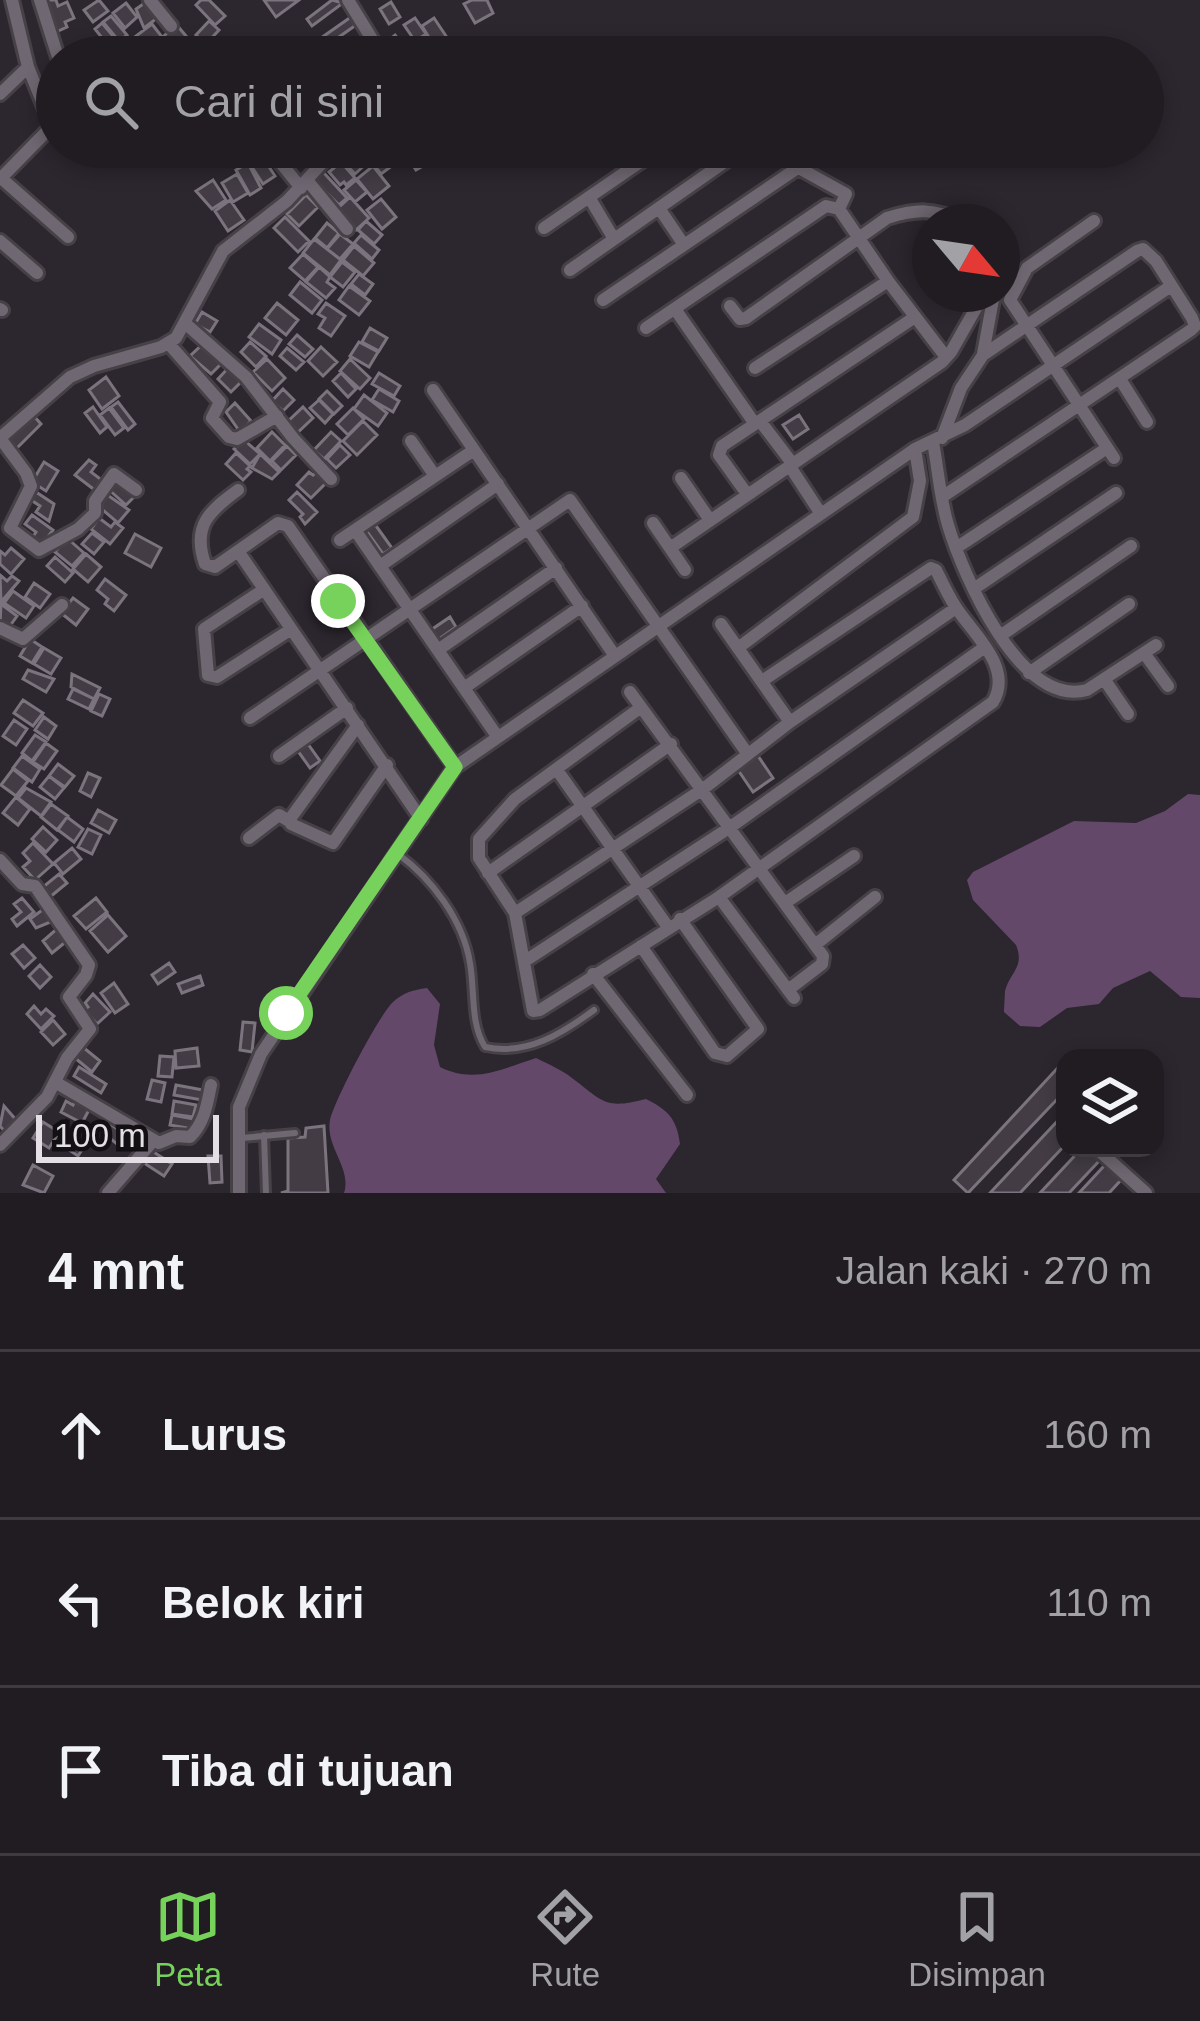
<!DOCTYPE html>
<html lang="id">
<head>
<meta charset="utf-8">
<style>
  :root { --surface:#211c22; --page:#2d292f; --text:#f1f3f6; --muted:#a2a1a5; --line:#3e3a40; --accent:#76d25a }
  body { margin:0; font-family:Helvetica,sans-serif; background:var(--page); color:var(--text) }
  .controls { position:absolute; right:36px; bottom:36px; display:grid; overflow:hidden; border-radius:24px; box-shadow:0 6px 18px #0003 }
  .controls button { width:108px; height:108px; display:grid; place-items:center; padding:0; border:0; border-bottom:3px solid var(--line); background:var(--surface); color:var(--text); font:60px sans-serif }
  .compass { position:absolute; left:912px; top:204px; width:108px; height:108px; border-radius:50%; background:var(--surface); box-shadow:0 6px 18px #0003; rotate:119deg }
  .scale { position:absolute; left:36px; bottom:30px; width:183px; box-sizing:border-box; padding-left:12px; border:6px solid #e3dfe4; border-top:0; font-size:33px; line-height:42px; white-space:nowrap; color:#e3dfe4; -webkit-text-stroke:9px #131014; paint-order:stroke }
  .stop { position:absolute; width:36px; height:36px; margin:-27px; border:9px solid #76d25a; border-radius:50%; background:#fff }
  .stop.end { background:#76d25a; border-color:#fff; box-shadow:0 3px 12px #0008 }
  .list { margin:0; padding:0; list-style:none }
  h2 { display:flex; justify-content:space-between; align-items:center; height:156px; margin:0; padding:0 48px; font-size:51px }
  h2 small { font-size:39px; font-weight:400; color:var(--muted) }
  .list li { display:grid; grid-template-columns:78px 1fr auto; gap:36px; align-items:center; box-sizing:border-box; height:168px; padding:0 48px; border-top:3px solid var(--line) }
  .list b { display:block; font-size:45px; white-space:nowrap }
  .list em { font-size:39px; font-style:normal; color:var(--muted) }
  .icon { flex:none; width:66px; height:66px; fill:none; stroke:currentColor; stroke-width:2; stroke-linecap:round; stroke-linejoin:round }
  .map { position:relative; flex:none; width:1200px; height:1193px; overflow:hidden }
  .search { position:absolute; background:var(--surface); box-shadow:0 6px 18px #0003; left:36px; right:36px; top:36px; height:132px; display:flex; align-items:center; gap:30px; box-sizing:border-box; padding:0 42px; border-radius:66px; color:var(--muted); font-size:45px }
  .sheet { height:660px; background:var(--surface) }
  nav { display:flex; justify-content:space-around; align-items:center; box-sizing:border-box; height:168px; border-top:3px solid var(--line); background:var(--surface); font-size:33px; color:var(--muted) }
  nav a { display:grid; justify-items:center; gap:6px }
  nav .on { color:var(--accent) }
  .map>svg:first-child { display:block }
  .water { fill:#63486a }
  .building { fill:#433c45; stroke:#7b747e; stroke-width:3 }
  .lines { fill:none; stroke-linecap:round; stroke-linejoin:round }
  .lane-casing { stroke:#464147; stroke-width:12 }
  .street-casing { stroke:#464147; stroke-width:18 }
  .lane { stroke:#6f6771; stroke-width:6 }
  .street { stroke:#6f6771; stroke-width:12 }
  .route { stroke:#76d25a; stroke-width:15 }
</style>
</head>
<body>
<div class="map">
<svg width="1200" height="1193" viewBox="0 0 1200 1193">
  <rect width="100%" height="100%" fill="#2c262e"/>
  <path class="water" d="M1188 794 1200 795V998L1181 997 1150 971 1113 988 1099 1004 1067 1008 1040 1027 1020 1026 1004 1012C1004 1010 1005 993 1005 991 1010 972 1025 967 1016 945L973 900 967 880 973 872 1074 821 1136 823 1165 811Z
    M427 988 440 1004 434 1045 440 1067C474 1084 502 1069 536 1058 548 1064 562 1070 572 1078 603 1101 604 1110 646 1099 668 1110 677 1119 680 1144L656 1179 666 1193H344C352 1168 325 1147 330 1120 334 1101 379 1015 393 1002 404 992 413 990 427 988Z"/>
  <path class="building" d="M45 0H56L58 6 67 2 74 18 65 22 67 27 56 32Z
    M99 0 108 11 93 22 84 10Z
    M149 0 160 16 144 28 136 9Z
    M201 0H209L225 16 215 25 196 5Z
    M264 0H299L276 17Z
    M332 0 343 3 312 26 307 19Z
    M472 0H487L493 13 475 23 464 4Z
    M391 2 400 17 389 24 380 9Z
    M126 3 137 17 125 28 113 13Z
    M111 16 127 35 119 41 103 22Z
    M351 17 356 25 326 46 321 38Z
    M415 18 426 34 415 41 404 25Z
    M434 18 446 36 433 44 422 26Z
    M209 21 219 30 206 44 196 35Z
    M102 23 118 42 110 48 95 29Z
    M152 24 162 37 142 52 132 39Z
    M176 24 191 42 177 56 160 40Z
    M395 35 406 50 390 57 382 45Z
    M126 37 136 48 126 57H117L112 51Z
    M274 147H295L304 156 291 169Z
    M373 147H389L392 151 371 167 363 155Z
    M354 148 367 163 355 174 342 160Z
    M419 149 428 163 416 170 407 156Z
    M393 151 400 160 381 174 374 165Z
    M260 153 275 176 263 184 248 161Z
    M341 162 355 178 346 185 344 182 340 185 329 172Z
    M248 163 261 188 250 195 236 170Z
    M373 166 389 186 373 199 357 179Z
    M323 172 347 198 339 205 314 180Z
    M237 174 248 193 233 202 222 183Z
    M213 180 226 200 212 209 196 191Z
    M356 180 367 192 355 202 344 190Z
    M306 195 318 207 299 226 287 214Z
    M350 197 369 218 356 230 334 212Z
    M381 199 396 217 382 229 367 210Z
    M230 200 244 220 228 231 215 211Z
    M285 217 309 241 298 252 274 228Z
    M366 221 382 235 374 244 358 230Z
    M327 223 339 233 327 248 315 238Z
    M340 234 353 244 340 259 327 249Z
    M361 235 379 250 372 259 354 243Z
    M314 239 341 260 330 275 303 253Z
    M354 246 374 263 363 276 343 260Z
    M303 254 318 267 305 281 290 268Z
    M342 262 355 272 343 287 330 277Z
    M319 267 330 277 327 282 335 288 326 298 306 282Z
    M359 274 373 284 365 295 351 284Z
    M300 282 322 300 312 313 290 295Z
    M349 286 370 301 359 315 339 300Z
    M277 303 298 320 286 335 265 318Z
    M326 303 345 316 331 336 319 328 325 318 318 314Z
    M202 312 217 321 210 332 195 324Z
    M259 324 281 340 272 354 249 337Z
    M370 328 387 338 379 351 362 342Z
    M297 335 313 349 305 357 289 344Z
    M205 342 223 362 211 374 190 356Z
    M250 342 266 356 256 367 241 352Z
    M359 342 378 352 369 367 350 356Z
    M321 347 337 362 323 376 308 361Z
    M287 348 304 362 296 370 280 356Z
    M267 359 285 378 272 391 253 372Z
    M350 359 370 378 360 389 340 371Z
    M230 366 244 379 231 392 218 379Z
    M341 373 356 389 348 397 333 381Z
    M379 373 400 386 394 396 372 384Z
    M106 377 119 396 102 409 89 390Z
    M283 389 294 400 283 411 272 401Z
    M379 389 399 401 393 412 372 400Z
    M327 391 342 406 334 414 319 399Z
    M364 395 387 413 378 426 354 409Z
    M319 400 333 414 325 423 310 408Z
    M118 402 135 424 128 430 111 407Z
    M235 403 251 421 240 432 226 412Z
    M93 407 107 427 100 433 85 413Z
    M303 407 313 418 295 435 285 424Z
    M109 408 124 428 115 435 100 415Z
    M353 408 364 419 348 435 337 424Z
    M32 414 41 424 16 449 6 439Z
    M799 415 808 429 793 439 783 425Z
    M363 421 377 435 357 455 343 441Z
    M272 432 285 445 270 461 257 448Z
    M331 432 341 441 324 459 314 450Z
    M243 439 260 454 250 464 234 449Z
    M340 445 350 455 336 468 327 459Z
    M287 446 296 455 281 470 272 461Z
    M236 453 250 466 247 469 251 472 243 480 226 464Z
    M260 454 279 472 272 479 252 468Z
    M89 460 96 465 91 472 103 481 96 491 75 475Z
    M44 462 58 471 46 491 32 482Z
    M318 471 328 481 311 498 297 485 309 472 313 475Z
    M117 477 136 495 126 505 107 488Z
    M36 492 54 504 49 521 36 512 40 506 31 500Z
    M297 492 317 512 305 524 300 517 303 514 289 500Z
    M106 494 129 510 118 523 97 505Z
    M32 515 53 530 42 545 32 538 36 532 25 524Z
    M99 518 111 527 115 522 123 528 110 544 91 529Z
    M374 523 392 548 383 554 365 529Z
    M92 533 104 542 94 554 82 544Z
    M135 534 161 548 151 567 125 553Z
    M67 538 84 553 72 566 55 552Z
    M11 548 24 559 11 574 0 564V551L5 555Z
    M86 554 101 567 88 582 73 569Z
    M55 557 73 573 65 582 47 566Z
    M0 575 7 581 12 576 19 581 1 602Z
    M105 579 126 595 114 611 105 604 108 599 97 590Z
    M34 583 50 594 40 608 25 597Z
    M13 591 34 606 26 618 4 603Z
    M73 598 88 609 76 625 61 613Z
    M1 604 17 616 7 630 0 625Z
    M450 617 456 627 435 642 428 632Z
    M30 639 42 647 32 663 20 656Z
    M44 648 61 658 51 674 34 664Z
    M28 670 54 679 46 692 23 679Z
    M72 674 100 688 94 699 71 687Z
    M73 689 94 699 89 709 68 699Z
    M99 694 110 699 102 716 91 711Z
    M23 700 43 713 33 726 14 713Z
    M44 717 56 726 48 739 35 730Z
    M14 720 27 729 16 745 3 736Z
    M35 735 46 742 32 761 22 753Z
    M46 743 57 751 44 769 33 762Z
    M308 744 320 761 310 768 298 751Z
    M756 753 773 778 753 792 738 770 744 766 742 762Z
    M22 756 40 769 32 782 13 768Z
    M58 764 74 776 65 787 49 776Z
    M13 769 28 781 16 796 1 785Z
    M88 773 100 778 91 797 80 791Z
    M49 776 64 788 55 799 40 787Z
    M26 788 51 802 41 816 18 798Z
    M16 797 30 809 18 825 3 813Z
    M51 804 68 816 57 830 41 817Z
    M98 810 116 820 109 833 91 823Z
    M67 817 83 829 74 842 58 830Z
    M43 827 57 840 46 852 32 839Z
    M88 829 101 835 92 854 78 847Z
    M33 843 53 864 35 880 23 867 30 861 23 853Z
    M72 848 81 859 63 874 54 863Z
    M59 874 67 883 50 897 43 887Z
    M22 898 34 912 17 926 12 919 21 912 14 904Z
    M96 898 107 912 86 929 74 916Z
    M45 908 53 921 36 928 30 919Z
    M108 915 126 936 108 952 90 931Z
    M58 928 68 940 52 953 43 941Z
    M23 945 35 958 24 968 12 954Z
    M169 963 175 972 158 984 152 975Z
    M40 965 51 977 40 988 29 976Z
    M200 976 203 985 182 993 178 984Z
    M114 983 128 1004 115 1013 101 993Z
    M93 994 110 1012 97 1024 84 1010 88 1007 85 1003Z
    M34 1006 41 1014 46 1009 54 1016 41 1029 27 1014Z
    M53 1020 65 1034 53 1045 41 1032Z
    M243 1022 255 1023 252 1052 240 1050Z
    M84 1048 100 1061 92 1072 75 1058Z
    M197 1048 199 1066 176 1068 175 1051Z
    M160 1056 174 1057 172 1077 158 1076Z
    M1065 1060V1091L968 1193 954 1180Z
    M79 1067 106 1084 101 1093 74 1076Z
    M152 1080 165 1083 161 1102 147 1099Z
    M176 1085 203 1090 202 1100 174 1095Z
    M75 1100 90 1108 82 1123 61 1112 66 1101 73 1105Z
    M174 1101 196 1105 193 1117 172 1114Z
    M4 1106 17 1121 5 1132 0 1126Z
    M1065 1113V1145L1020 1193H990Z
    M172 1115 194 1119 193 1129 170 1125Z
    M43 1122 59 1132 49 1148 33 1138Z
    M109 1123 130 1138 122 1148 102 1132Z
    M324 1126 328 1193H281L288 1191V1138L305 1137 306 1128Z
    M66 1132 85 1145 78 1156 59 1143Z
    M1082 1148H1090L1101 1159 1069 1193H1040Z
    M149 1149 172 1164 164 1176 141 1161Z
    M208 1156H221L222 1182 210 1183Z
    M33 1165 53 1176 44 1193 23 1185Z
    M1105 1165 1121 1180 1109 1193H1079Z"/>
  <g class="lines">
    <defs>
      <path id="lane" d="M398 854C432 879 463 920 470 963 475 991 470 1023 485 1047 527 1056 563 1033 594 1010
        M264 1135 266 1193
        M242 1138 295 1133"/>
      <path id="street" d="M40 0 58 57
        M150 0 171 26
        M348 0 383 57
        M263 47 272 57
        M163 57H173
        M0 94 28 67
        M268 147 301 188
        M761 147 846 194 839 209
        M1 178 68 237
        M0 179 52 126 28 67 12 0
        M307 180 347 229
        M589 197 614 239
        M659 208 684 245
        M1094 221 1027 268 1010 300 1114 458
        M544 228 662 147
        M0 241 37 273
        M570 270 746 147
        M603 300 799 167
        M730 306 740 319 746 318 887 218C916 209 934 208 962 222
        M0 309 2 310
        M675 309 755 424
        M186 324 246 377 293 438 331 479
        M646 328 826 206 839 209 888 281
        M169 344 220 402 212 418 229 437 237 439 277 416
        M983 354 994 294
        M755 368 888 281 946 357
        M1120 379 1147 422
        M433 390 615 656
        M760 421 792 463
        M411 441 435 476
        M933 442C938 469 940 498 948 525 963 575 1020 708 1087 690L1156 645
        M789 465 821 514
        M681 478 710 520
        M136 490 114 474 95 501V513L78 529 39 550 10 528 31 486 26 473 0 438 70 377 94 366 161 347 176 338 223 251 287 201 337 147
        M238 490C209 511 192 526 205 564L215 567 278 523 288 526 455 767
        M747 494 719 455 722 446 915 317
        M942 497 1191 330 1195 326 1192 318 1156 261 1143 249 1137 251 983 355 961 388 942 438
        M653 523 685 570
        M355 530 497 736
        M340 540 474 450
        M670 548 942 362 951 352 984 294
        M956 548 1107 448
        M238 551 421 819
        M380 566 498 484
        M975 588 1116 493
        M263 590 204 629 208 675 217 677 290 630
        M721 624 790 722
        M0 628 23 639 62 605
        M1000 636 1131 546
        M738 648 913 517 920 481 915 449
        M438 650 556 568
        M1144 653 1168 686
        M1029 673 1129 604
        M1104 679 1128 714
        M464 688 582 606
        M630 692 823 956 822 964 788 990
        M640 708 515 799 479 839V858L515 913 533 1011 540 1010 719 897 993 702C1014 667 972 633 955 606 948 595 942 582 936 570L931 568 762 681
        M250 718 570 500 747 753
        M358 725 290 819 291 824 333 843 387 765
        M279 756 347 708
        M557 770 668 927
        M249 838 279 815 289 821
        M0 860 22 884 35 886 89 965 86 975 69 997 90 1029 67 1058 47 1097 0 1145
        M488 873 671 744
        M719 897 794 998
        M785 903 854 856
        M515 913 703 789 790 722 956 608
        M815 945 875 897
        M641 946 715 1053 727 1056 758 1029 680 919
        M525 961 729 828 985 647
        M593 974 687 1095
        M55 1082 159 1143 176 1136 190 1137C205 1122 207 1104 211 1085
        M1096 1148 1146 1193
        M108 1193 153 1141
        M239 1193V1107L261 1054 455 767 915 449 965 425 1171 286"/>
    </defs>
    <use href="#lane" class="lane-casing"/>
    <use href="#street" class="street-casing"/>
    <use href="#lane" class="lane"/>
    <use href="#street" class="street"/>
  </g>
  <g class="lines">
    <path class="route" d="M286 1013 455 767 338 601"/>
  </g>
</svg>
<div class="controls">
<button><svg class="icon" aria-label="layers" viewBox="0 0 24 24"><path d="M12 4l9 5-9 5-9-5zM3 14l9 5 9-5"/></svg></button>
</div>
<svg class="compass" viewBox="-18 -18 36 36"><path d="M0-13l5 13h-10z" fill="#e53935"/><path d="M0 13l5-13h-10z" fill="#a2a1a5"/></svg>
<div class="scale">100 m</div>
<div class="stop" style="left:286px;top:1013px"></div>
<div class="stop end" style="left:338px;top:601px"></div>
<div class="search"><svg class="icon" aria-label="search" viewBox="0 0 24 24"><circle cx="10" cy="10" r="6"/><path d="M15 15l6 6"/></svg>Cari di sini</div>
</div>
<section class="sheet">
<h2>4 mnt<small>Jalan kaki · 270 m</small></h2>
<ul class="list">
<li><svg class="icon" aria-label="ahead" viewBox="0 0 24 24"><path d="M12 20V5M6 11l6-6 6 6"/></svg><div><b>Lurus</b></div><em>160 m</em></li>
<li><svg class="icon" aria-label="left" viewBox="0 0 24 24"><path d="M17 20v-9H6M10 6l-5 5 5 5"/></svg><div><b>Belok kiri</b></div><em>110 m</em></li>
<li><svg class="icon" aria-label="arrive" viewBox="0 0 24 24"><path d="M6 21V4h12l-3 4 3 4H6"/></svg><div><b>Tiba di tujuan</b></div></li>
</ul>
</section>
<nav>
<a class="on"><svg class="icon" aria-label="map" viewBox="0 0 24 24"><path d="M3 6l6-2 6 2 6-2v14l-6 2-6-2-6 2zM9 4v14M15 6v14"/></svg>Peta</a>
<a><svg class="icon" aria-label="directions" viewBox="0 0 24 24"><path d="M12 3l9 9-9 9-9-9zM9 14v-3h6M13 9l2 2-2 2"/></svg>Rute</a>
<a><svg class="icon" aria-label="saved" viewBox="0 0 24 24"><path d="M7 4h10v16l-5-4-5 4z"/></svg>Disimpan</a>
</nav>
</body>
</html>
